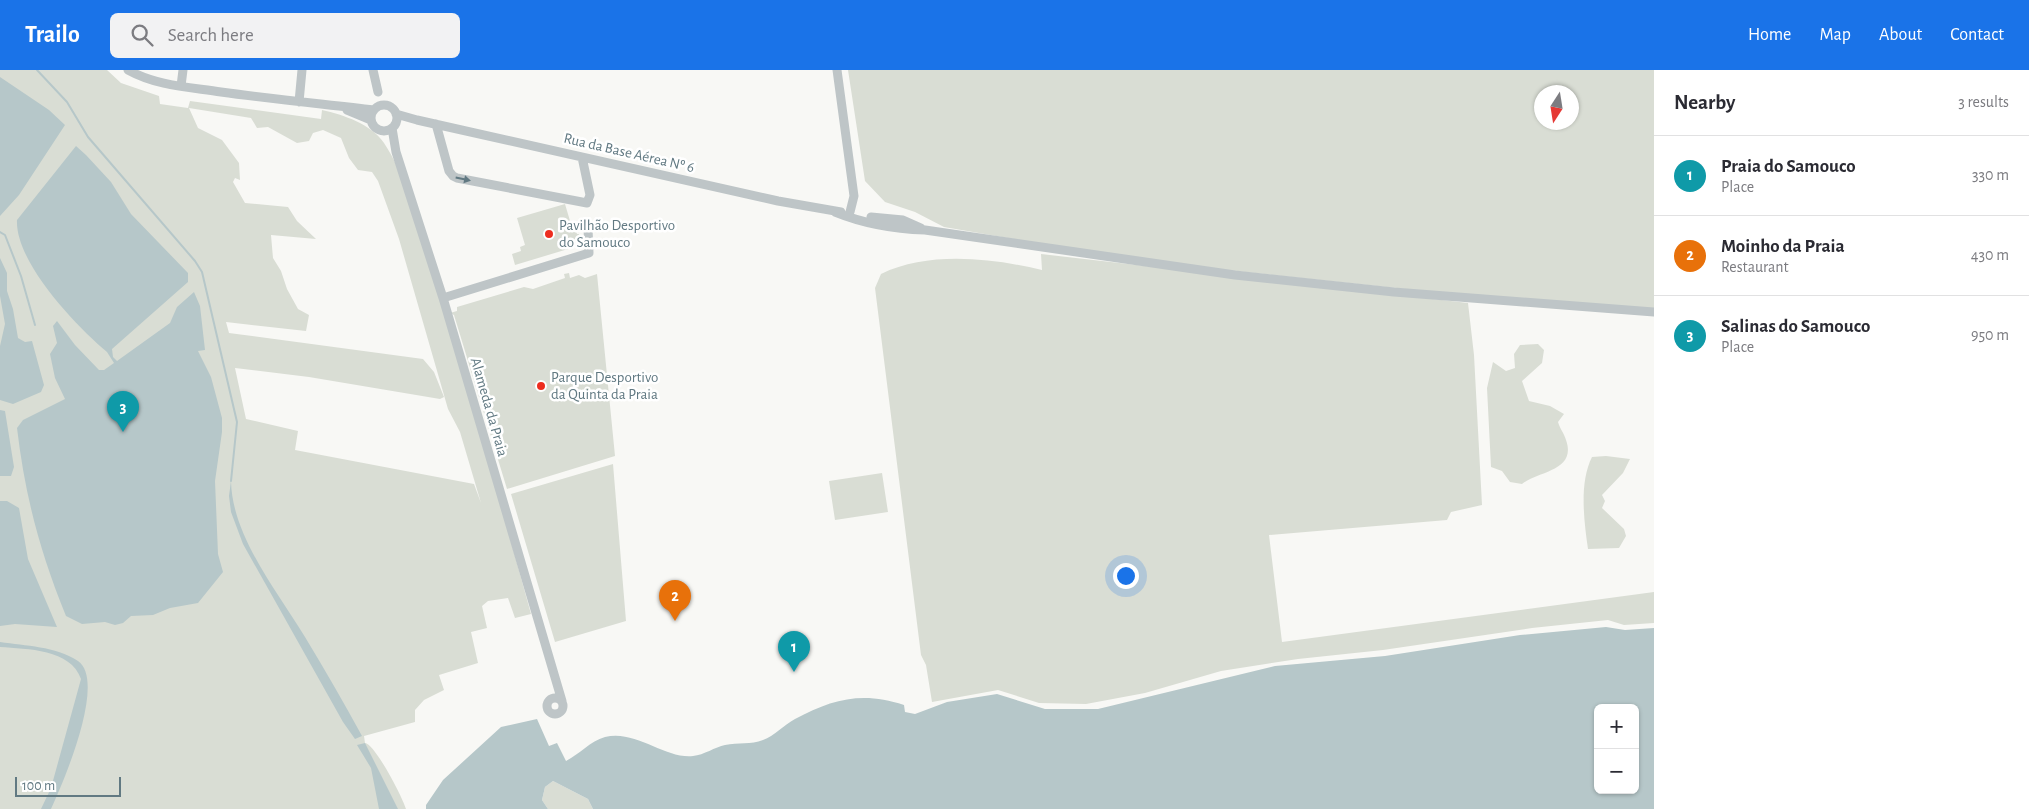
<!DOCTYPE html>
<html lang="en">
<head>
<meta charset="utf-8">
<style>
  :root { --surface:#fff; --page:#f2f2f3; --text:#2b2b33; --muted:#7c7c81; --line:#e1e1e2; --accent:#1a73e8 }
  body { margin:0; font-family:"Alegreya Sans",sans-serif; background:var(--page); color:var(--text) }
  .controls { position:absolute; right:15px; bottom:15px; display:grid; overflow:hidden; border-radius:8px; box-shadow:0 1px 4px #0004 }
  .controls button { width:45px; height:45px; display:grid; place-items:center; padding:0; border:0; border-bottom:1px solid var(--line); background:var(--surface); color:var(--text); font:25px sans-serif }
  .compass { position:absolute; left:1534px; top:15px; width:45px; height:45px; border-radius:50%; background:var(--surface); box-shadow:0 1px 4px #0004; rotate:192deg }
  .scale { position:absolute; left:15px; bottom:12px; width:106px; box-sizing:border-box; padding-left:5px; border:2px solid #617982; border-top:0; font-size:14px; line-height:18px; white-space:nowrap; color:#617982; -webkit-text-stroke:4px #fff; paint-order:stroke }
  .you { position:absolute; left:1125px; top:505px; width:18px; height:18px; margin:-12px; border:4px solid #fff; border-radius:50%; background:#1a73e8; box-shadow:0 0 0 8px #1a73e833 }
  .badge { display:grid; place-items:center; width:32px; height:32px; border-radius:50%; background:var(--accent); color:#fff; font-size:16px; font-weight:700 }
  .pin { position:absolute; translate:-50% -41px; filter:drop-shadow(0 1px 2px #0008) }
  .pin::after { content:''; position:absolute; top:26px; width:18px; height:15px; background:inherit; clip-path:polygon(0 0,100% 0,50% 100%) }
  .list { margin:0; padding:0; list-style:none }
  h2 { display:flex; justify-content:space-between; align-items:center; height:65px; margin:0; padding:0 20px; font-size:21px }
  h2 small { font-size:16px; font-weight:400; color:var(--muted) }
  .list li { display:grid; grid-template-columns:32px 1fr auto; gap:15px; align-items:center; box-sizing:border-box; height:80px; padding:0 20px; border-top:1px solid var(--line) }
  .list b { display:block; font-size:19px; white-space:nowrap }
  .list p { margin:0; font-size:16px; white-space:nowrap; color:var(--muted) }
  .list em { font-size:16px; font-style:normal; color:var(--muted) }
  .icon { flex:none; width:28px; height:28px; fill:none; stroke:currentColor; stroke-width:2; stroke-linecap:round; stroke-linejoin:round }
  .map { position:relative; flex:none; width:1654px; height:739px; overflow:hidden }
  header { display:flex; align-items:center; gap:30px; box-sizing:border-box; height:70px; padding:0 25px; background:var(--accent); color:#fff }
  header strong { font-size:24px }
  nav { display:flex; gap:28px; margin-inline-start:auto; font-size:18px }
  .search { width:350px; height:45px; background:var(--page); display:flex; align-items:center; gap:12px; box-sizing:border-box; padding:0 18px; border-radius:8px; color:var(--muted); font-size:19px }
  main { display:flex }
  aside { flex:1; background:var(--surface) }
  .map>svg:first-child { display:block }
  .green { fill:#d9ddd4; fill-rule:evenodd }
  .water { fill:#b6c7c9; fill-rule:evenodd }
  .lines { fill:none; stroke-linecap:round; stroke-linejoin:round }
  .stream { stroke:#b6c7c9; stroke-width:2 }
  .minor { stroke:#bec5c7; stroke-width:9 }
  .oneway { fill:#617982 }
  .poi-dot { fill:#ed2d1f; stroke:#fff; stroke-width:2 }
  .labels { text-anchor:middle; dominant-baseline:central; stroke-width:5; stroke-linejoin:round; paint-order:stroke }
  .street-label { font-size:15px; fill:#617982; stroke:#fff }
  .poi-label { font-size:15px; fill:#617982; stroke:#fff; text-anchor:start }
</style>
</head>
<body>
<header>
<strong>Trailo</strong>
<div class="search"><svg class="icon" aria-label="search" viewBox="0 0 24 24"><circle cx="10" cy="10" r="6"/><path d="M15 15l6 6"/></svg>Search here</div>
<nav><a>Home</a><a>Map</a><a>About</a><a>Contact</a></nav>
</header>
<main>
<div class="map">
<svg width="1654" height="739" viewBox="0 0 1654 739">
  <rect width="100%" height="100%" fill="#f8f8f5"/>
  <path class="green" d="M0 0H107L121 13 159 26 160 34 188 38 190 31 321 49 322 40C344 45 371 54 384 73 407 107 417 159 430 198 467 312 499 428 531 544L515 548 508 528 488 531 482 536 487 558 471 562 478 593 439 605 444 620 424 630 415 640V652L364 666 365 673C375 674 403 728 406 739H0ZM189 38 251 48 257 58 268 57 297 73 309 71 313 63 323 60 341 68 349 88 358 100 372 102 378 111 399 169 448 339 460 362 481 433 474 414 295 380 298 361 246 349 235 298 309 307 440 329 444 327 434 302 423 289 229 263 226 252 306 261 309 245 298 239 287 219 281 201 273 188 271 165 316 169 297 151 288 137 245 133 233 112 235 108 240 110 239 93 222 70 198 58Z
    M848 0H1654V240L1472 226 1207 198 1054 176 944 157 915 142 885 132 865 111ZM1542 22H1572V52H1542Z
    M565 134 573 161H576L577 164H579L581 170 576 171 578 176 515 195 512 184 521 181 520 177 525 175 517 148Z
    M1041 184 1468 233 1474 285 1482 435 1451 442 1447 450 1269 465 1282 572 1654 522V553L1624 555 1608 550 1532 558 1383 580 1298 589 1221 601 1145 623 1086 634 1039 633 998 620 932 632 926 595 921 585 875 218 881 204C928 181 991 188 1042 200Z
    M569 203 570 208 579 205 585 208 597 204 615 386 507 419 454 245 450 243 457 241V237L524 217 533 219 565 208 564 204Z
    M1538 274 1544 280 1542 293 1522 311 1529 331 1550 336 1564 344 1558 352C1560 359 1564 363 1566 370 1577 401 1538 401 1522 414L1510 412 1502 401 1491 397 1487 318 1493 292 1506 301 1515 298 1514 284 1520 275Z
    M1606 386 1630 389 1623 403 1602 425 1605 431 1602 438 1624 459 1626 466 1619 478 1588 479C1584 451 1579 413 1592 387Z
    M613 394 626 551 555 572 511 424Z
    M882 403 888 442 835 450 829 411Z
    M553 711 588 729 593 739H548L542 730 545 717Z"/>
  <path class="water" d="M0 7 49 40 65 55 19 125 0 146Z
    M76 76 86 85 111 112 131 144 188 203V212L112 279 113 287 117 291 170 253 177 237 194 222 200 236 205 280 198 281 211 307 222 348V362L215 411 218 484 223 502 198 533 170 538 153 545 131 546 123 553 115 555 105 552 82 554 66 546C40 482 25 426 17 358L23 350 65 329 55 308 50 284 57 273 53 256 57 251 75 275 99 300H104L114 293 107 282C76 256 15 192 17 150Z
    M0 188 7 203V221L13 239 18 268 25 272 32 271 44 315 41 322 13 334 0 330V276L5 254 0 226Z
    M0 340 5 341 14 397 11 406H0Z
    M231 411C232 466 277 521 305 567 325 600 344 633 362 666L355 669 343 652 243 474 231 442 229 426Z
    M0 431H7L19 438 28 489 57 557 15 554 0 556Z
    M1606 557 1625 560 1654 558V739H593L588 729 553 711 545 717 542 730 548 739H426V735L443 710 501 657 537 649 549 676 557 673 566 691C580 684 590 671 605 667 635 659 665 689 693 686 704 685 715 677 725 675 738 672 751 675 763 670 774 666 784 655 795 649 832 629 863 621 904 635L905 642 915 644 947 632 997 624 1045 639H1098L1275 596 1385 586 1520 565ZM1598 638H1635V720H1598Z
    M0 572C26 576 55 576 78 591 107 611 63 713 51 739H41L51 718 81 609C71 579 27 579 0 577Z
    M365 673 398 739H379L371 698 357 675Z"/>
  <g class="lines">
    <path class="stream" d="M37 0 67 32 88 67 195 191 202 202 237 352 231 411
      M0 162 5 165 21 206 35 255"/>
    <path class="minor" d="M128 0C157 16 189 17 221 22 272 29 323 34 374 40
      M373 0 378 22
      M837 0 854 126 850 142
      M181 16 183 0
      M299 32 302 0
      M371 48a13 13 0 1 1 26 0a13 13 0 1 1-26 0Z
      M347 40 371 50
      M396 44 417 50 778 131 841 142
      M436 54 449 101 453 106 457 108 587 133 590 125 582 87
      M392 58 396 82 443 228 562 631
      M835 142C862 153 896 159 925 160L1235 205 1394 222 1654 242
      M871 147 903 150 921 158
      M443 228 589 183 588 158
      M547 636a8 8 0 1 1 16 0a8 8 0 1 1-16 0Z"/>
  </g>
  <defs><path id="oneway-solid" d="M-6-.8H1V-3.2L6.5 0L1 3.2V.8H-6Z" transform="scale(1.25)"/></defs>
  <use class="oneway" href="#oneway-solid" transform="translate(463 109) rotate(12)"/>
  <g class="poi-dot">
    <circle cx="549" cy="164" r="5"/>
    <circle cx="541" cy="316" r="5"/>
  </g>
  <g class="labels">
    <g class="street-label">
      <text transform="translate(629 83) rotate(13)">Rua da Base Aérea Nº 6</text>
      <text transform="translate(489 337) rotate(74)">Alameda da Praia</text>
    </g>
    <g class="poi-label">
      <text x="559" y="155">Pavilhão Desportivo<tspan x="559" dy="17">do Samouco</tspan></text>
      <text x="551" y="307">Parque Desportivo<tspan x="551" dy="17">da Quinta da Praia</tspan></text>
    </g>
  </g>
</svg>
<div class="controls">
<button>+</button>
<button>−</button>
</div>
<svg class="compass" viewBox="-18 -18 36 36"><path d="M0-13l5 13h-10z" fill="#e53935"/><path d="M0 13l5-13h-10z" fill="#7c7c81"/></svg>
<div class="scale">100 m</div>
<div class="you"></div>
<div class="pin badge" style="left:794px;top:602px;background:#0f9aa8">1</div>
<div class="pin badge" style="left:675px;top:551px;background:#e8710a">2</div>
<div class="pin badge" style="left:123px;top:362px;background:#0f9aa8">3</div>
</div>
<aside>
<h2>Nearby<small>3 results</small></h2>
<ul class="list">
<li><span class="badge" style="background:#0f9aa8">1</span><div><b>Praia do Samouco</b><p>Place</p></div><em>330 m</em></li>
<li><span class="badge" style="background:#e8710a">2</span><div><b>Moinho da Praia</b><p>Restaurant</p></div><em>430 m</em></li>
<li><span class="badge" style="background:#0f9aa8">3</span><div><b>Salinas do Samouco</b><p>Place</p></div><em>950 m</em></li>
</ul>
</aside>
</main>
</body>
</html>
